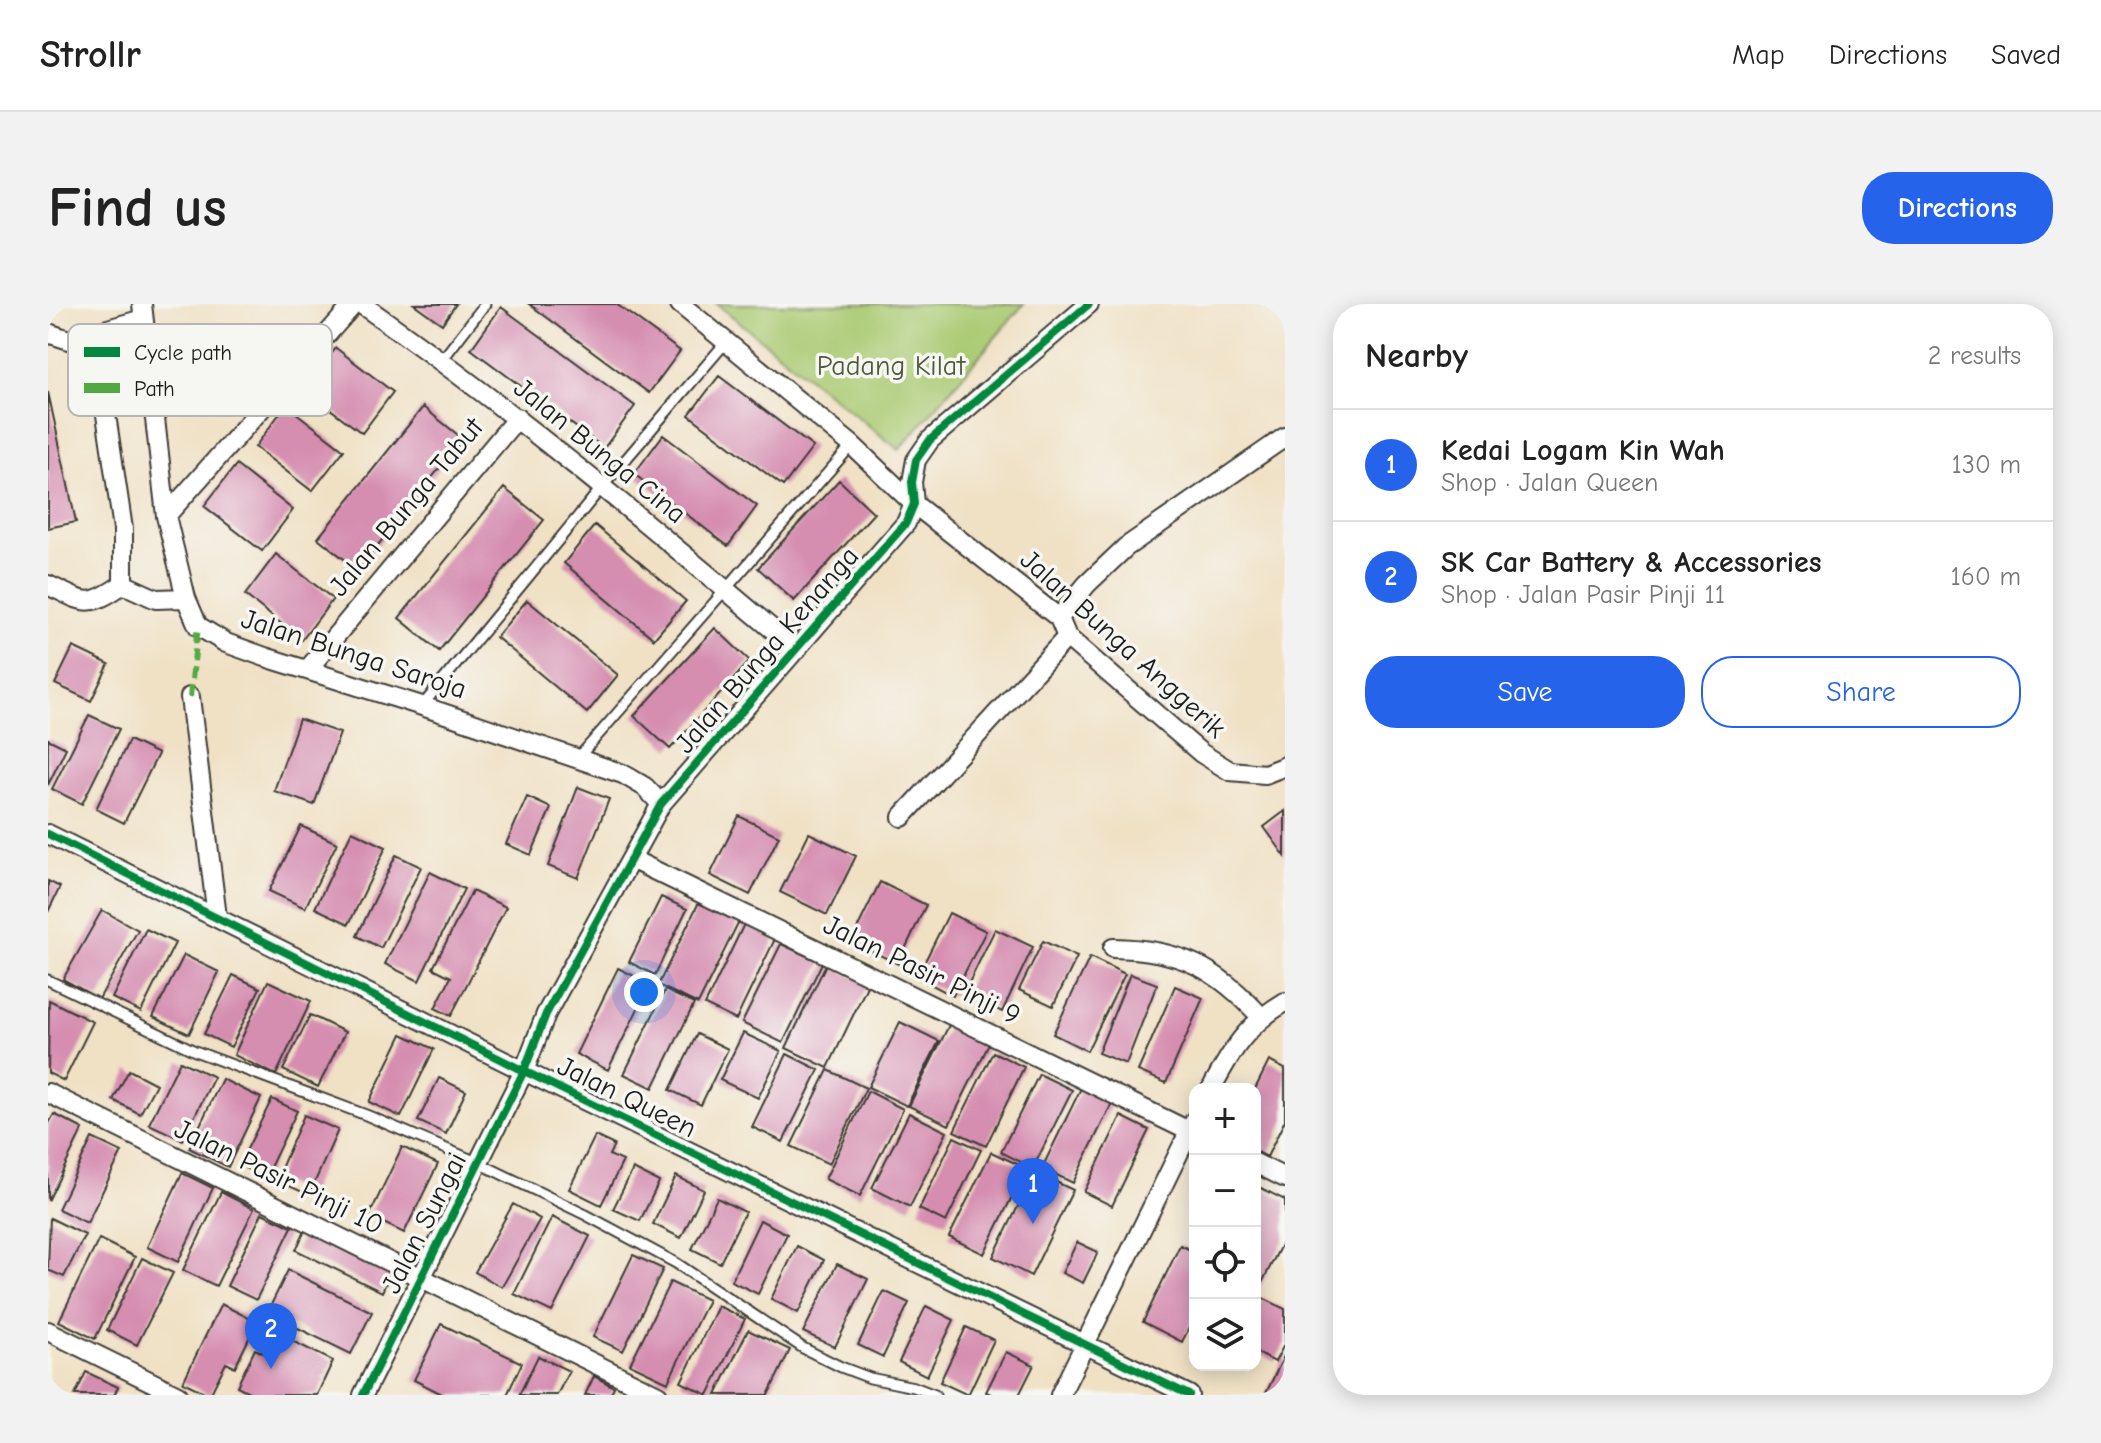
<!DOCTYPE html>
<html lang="en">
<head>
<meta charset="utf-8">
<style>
  :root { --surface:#fff; --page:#f2f2f2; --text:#222; --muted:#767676; --line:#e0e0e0; --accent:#2563eb }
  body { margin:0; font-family:"Comic Neue",sans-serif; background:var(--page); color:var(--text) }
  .controls { position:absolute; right:24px; bottom:24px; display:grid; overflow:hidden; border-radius:16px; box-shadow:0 4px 20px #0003 }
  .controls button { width:72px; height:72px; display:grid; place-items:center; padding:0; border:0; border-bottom:2px solid var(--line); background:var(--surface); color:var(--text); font:40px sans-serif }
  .you { position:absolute; left:596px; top:688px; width:28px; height:28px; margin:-20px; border:6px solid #fff; border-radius:50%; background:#1a73e8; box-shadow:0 0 0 12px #1a73e833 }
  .badge { display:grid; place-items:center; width:52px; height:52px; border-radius:50%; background:var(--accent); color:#fff; font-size:26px; font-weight:700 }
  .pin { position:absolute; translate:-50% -66px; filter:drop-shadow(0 2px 4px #0008) }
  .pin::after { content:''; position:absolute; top:42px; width:28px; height:24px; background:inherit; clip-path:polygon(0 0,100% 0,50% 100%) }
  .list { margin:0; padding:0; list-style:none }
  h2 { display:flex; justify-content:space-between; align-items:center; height:104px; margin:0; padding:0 32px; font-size:34px }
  h2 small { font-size:26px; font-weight:400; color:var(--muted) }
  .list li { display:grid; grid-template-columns:52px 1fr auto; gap:24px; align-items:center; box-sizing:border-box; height:112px; padding:0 32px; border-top:2px solid var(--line) }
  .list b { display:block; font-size:30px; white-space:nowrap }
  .list p { margin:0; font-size:26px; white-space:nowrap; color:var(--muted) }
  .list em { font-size:26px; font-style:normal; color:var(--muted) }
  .actions { display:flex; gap:16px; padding:24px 32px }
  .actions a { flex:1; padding:18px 0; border:2px solid var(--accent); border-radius:32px; text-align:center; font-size:28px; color:var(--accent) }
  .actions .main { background:var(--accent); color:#fff }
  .icon { flex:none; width:44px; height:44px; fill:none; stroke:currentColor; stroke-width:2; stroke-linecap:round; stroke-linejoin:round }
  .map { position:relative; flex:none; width:1237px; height:1091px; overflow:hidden; border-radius:32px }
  header { display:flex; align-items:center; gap:48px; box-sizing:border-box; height:112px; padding:0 40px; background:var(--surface); border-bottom:2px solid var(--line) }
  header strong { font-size:38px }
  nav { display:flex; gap:44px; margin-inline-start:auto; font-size:28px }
  .intro { display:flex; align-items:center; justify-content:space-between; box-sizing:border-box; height:192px; padding:0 48px }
  h1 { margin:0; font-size:56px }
  .button { padding:20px 36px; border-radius:32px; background:var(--accent); color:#fff; font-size:28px; font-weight:700 }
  main { display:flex; gap:48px; padding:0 48px }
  aside { flex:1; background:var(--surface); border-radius:32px; box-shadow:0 4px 20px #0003 }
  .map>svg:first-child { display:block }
  .green { fill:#aaca72; stroke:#637347; stroke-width:2 }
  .building { fill:#d58db0 }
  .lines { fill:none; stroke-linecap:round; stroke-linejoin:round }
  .service-casing { stroke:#3c3a35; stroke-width:13 }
  .minor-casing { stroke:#3c3a35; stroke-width:22 }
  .service { stroke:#fff; stroke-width:9 }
  .minor { stroke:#fff; stroke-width:18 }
  .quiet { stroke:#52a943; stroke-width:6; stroke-dasharray:12 6; stroke-linecap:butt }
  .cycleway-casing { stroke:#f6f6f2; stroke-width:13 }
  .cycleway { stroke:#00873e; stroke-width:8 }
  .labels { text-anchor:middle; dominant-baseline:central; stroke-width:7; stroke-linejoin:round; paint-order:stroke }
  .park-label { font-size:28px; fill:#4e593a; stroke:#f6f6f2 }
  .street-label { font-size:28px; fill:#1c1c1c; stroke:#f6f6f2 }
  .key { fill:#f6f6f2; stroke:#b5b5b2; stroke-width:2 }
  .key-label { font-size:22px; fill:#1c1c1c }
</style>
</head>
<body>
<header>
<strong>Strollr</strong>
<nav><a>Map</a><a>Directions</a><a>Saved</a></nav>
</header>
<div class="intro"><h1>Find us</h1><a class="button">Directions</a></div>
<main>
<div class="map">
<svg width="1237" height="1091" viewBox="0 0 1237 1091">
  <rect width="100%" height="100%" fill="#f6f6f2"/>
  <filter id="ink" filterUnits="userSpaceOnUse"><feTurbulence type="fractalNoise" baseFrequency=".0125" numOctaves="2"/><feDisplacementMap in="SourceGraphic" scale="16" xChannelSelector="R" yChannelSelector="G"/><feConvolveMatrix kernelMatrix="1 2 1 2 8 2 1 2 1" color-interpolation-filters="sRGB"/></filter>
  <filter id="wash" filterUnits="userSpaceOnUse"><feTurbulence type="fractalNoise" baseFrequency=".006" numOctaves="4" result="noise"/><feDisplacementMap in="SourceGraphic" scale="32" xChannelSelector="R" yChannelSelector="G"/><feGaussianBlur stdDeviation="1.8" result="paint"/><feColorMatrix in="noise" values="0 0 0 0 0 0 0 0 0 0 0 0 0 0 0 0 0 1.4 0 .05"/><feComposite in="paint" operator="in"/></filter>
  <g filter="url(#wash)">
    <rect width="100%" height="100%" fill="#f0e1c5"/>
    <path class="green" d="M669 0H976L851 146Z"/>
    <g id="blocks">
      <path class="building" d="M366 0H408L394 20Z
        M481 0H568L632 47 601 89Z
        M453 3 587 102 556 144 423 45Z
        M288 44 345 88 314 129 256 85Z
        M671 72 765 143 735 182 641 111Z
        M0 88 28 218 0 224Z
        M238 101 296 146 264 187 207 143Z
        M375 103 415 135 310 266 270 234Z
        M615 131 709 202 680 242 586 170Z
        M188 161 245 206 214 247 156 202Z
        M791 176 826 209 746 297 710 264Z
        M456 184 496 216 391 347 351 314Z
        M547 221 638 297 606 335 516 259Z
        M228 250 285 295 254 336 197 291Z
        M479 296 570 371 539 409 448 333Z
        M667 324 702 357 622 445 586 412Z
        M25 343 61 360 43 397 7 380Z
        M41 411 71 425 34 500 4 485Z
        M251 415 292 429 266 501 226 487Z
        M0 435 18 444 0 481Z
        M81 436 110 450 76 519 48 505Z
        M530 483 561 495 530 574 500 562Z
        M479 493 503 504 483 551 458 540Z
        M1237 507V552L1216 523Z
        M691 512 731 532 702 591 662 571Z
        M253 522 289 539 257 604 221 587Z
        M304 527 338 543 301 620 267 604Z
        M761 529 808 552 779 611 732 588Z
        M348 551 373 563 333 644 309 632Z
        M382 568 416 585 371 677 337 660Z
        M0 577 12 583 0 608Z
        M832 578 878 601 850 660 803 637Z
        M424 587 458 603 403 712 387 704 403 673 385 664Z
        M613 593 639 605 607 671 581 658Z
        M652 596 692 615 650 700 610 681Z
        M54 606 90 626 51 695 15 675Z
        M901 609 938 627 905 692 869 673Z
        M696 620 727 635 688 716 657 701Z
        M98 625 127 639 93 708 64 694Z
        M947 625 985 643 954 708 916 689Z
        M995 637 1029 653 1005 702 971 686Z
        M733 640 774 659 735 739 694 719Z
        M136 651 171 668 141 730 105 713Z
        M1042 653 1077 670 1039 747 1005 730Z
        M778 660 820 680 780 764 738 744Z
        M570 664 602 680 560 766 528 750Z
        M1082 670 1109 680 1078 760 1050 749Z
        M185 671 212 684 183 743 156 730Z
        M220 677 263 697 228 771 186 751Z
        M1127 682 1155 694 1118 779 1090 767Z
        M617 686 646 700 605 784 576 770Z
        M1 696 45 718 16 777 0 769Z
        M262 711 297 728 270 783 235 766Z
        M852 718 891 737 859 802 820 783Z
        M902 719 942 738 901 821 861 802Z
        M695 729 733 747 710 794 672 776Z
        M354 730 386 745 353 813 321 798Z
        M649 730 680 745 653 801 622 786Z
        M945 748 976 763 938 842 906 827Z
        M739 750 771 766 735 838 704 823Z
        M132 757 166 773 135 836 101 820Z
        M1221 757 1237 765V816L1219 853 1207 847V785Z
        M81 766 108 780 92 810 65 796Z
        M780 766 818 784 781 860 743 842Z
        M991 770 1024 786 985 864 953 848Z
        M391 774 418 787 398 830 370 817Z
        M174 775 213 794 180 863 141 844Z
        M1034 782 1065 797 1025 879 994 864Z
        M820 787 855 805 812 892 777 875Z
        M224 795 249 807 217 874 191 861Z
        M861 809 899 828 862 903 824 884Z
        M6 810 35 825 0 897V821Z
        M256 811 290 826 261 891 228 876Z
        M1073 812 1101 826 1064 902 1036 888Z
        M547 832 566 841 561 851 575 857 553 901 521 885Z
        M906 833 933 846 898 918 871 905Z
        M44 834 74 848 39 919 10 905Z
        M354 843 390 860 356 929 321 912Z
        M943 848 978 864 936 950 901 933Z
        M585 865 611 878 592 917 565 905Z
        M987 868 1025 886 983 972 945 953Z
        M134 869 165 884 130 958 99 943Z
        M628 872 656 886 633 934 605 920Z
        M1211 883 1237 896V933L1213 981 1207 978V891Z
        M173 888 206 905 168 982 135 966Z
        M669 894 697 908 672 959 644 945Z
        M465 900 492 915 454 983 427 968Z
        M214 909 244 923 208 996 179 982Z
        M504 913 542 932 504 1008 466 990Z
        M2 914 37 931 16 973 0 966Z
        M712 916 739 930 710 990 683 977Z
        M257 926 343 968 334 988 248 946Z
        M51 935 87 953 47 1035 11 1017Z
        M1029 938 1050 948 1035 979 1014 969Z
        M1132 941 1147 948V1012L1134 1038 1095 1018Z
        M749 942 776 956 750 1009 723 995Z
        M585 951 615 965 575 1047 545 1033Z
        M94 954 125 969 89 1041 59 1026Z
        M789 960 820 975 787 1043 755 1028Z
        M240 966 324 1008 303 1050 219 1009Z
        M622 978 660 996 620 1078 582 1060Z
        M836 987 861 999 835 1053 810 1041Z
        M1215 994 1237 1005V1039L1227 1058 1207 1048V1011Z
        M173 1000 209 1018 187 1063 178 1059 162 1091 135 1078Z
        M670 1002 697 1015 660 1091 633 1078Z
        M878 1002 906 1016 879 1072 851 1058Z
        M393 1020 474 1059 459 1091H396L366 1076Z
        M918 1023 946 1036 920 1091 892 1078Z
        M700 1026 742 1046 720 1091H668Z
        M230 1030 285 1057 269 1091H200L201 1088 189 1082 207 1045 220 1051Z
        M958 1048 986 1061 971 1091H945L938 1088Z
        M1237 1050V1091H1223L1218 1089Z
        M490 1052 521 1067 509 1091H471Z
        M38 1068 70 1083 66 1091H27Z
        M546 1072 566 1083 562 1091H537Z"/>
    </g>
  </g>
  <g filter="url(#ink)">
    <use href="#blocks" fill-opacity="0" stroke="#3c3a35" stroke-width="2"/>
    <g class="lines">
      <defs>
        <path id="service" d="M394 56 437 0
          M374 402 555 182 678 38
          M530 454 804 141
          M0 676 147 747 318 811 431 859 538 911 628 959 755 1044 793 1063 822 1074 866 1083 887 1091"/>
        <path id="minor" d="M94 0 118 212 138 294 150 322 178 339 217 353 374 402 575 470 597 483 613 500
          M313 0C466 106 607 226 749 346
          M632 0 804 141 866 200 1011 314 1019 333 1153 449 1182 467 1217 470 1237 462
          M0 29 21 36 95 15
          M46 30 75 225V280L108 295 138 294
          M118 212 306 0
          M0 281C38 299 39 305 75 280
          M1011 314 1039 280 1078 243 1237 133
          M260 365 469 114
          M142 393 169 613
          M854 513 1019 333
          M0 530 476 767 1141 1091
          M583 555 1147 830
          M1065 644C1132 645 1169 664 1213 713
          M1163 785C1184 746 1198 721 1237 698
          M0 789 610 1091
          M1207 859 1237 874
          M0 1027 130 1091
          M315 1091 476 767 498 710 613 500 858 219 866 200 864 178 868 156 882 136 1041 0
          M1012 1091 1147 816"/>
      </defs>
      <use href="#service" class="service-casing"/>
      <use href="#minor" class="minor-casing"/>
      <use href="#service" class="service"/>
      <use href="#minor" class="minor"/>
      <path class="quiet" d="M142 393 150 322"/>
      <defs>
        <path id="cycleway" d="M0 530 476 767 1141 1091
          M315 1091 476 767 498 710 613 500 858 219 866 200 864 178 868 156 882 136 1041 0"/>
      </defs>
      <use href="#cycleway" class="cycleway-casing"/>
      <use href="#cycleway" class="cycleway"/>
    </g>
  </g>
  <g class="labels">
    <g class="park-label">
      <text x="843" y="62">Padang Kilat</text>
    </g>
    <g class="street-label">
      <text transform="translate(552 147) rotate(39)">Jalan Bunga Cina</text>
      <text transform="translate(358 203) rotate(-50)">Jalan Bunga Tabut</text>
      <text transform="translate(1075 340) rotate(42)">Jalan Bunga Anggerik</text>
      <text transform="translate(719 346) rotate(-49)">Jalan Bunga Kenanga</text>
      <text transform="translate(306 350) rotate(18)">Jalan Bunga Saroja</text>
      <text transform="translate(874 666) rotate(26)">Jalan Pasir Pinji 9</text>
      <text transform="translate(579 793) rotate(26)">Jalan Queen</text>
      <text transform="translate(231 873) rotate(26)">Jalan Pasir Pinji 10</text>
      <text transform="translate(376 919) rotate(-63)">Jalan Sungai</text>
    </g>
  </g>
  <rect x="20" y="20" width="264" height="92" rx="12" class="key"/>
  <rect x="36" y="43" width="36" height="10" fill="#00873e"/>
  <rect x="36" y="79" width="36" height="10" fill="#52a943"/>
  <g class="key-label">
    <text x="86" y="56">Cycle path</text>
    <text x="86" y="92">Path</text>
  </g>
</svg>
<div class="controls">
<button>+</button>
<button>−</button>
<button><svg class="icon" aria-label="locate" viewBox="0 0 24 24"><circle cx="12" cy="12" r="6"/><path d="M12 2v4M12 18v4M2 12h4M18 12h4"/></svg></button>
<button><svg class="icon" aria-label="layers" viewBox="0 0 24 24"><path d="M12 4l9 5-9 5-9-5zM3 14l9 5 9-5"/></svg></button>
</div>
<div class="you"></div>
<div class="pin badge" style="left:985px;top:920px">1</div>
<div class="pin badge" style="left:223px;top:1065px">2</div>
</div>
<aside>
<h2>Nearby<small>2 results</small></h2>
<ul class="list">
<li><span class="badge">1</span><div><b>Kedai Logam Kin Wah</b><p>Shop · Jalan Queen</p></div><em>130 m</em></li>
<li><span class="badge">2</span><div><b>SK Car Battery &amp; Accessories</b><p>Shop · Jalan Pasir Pinji 11</p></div><em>160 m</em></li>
</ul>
<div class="actions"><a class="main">Save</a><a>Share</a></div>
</aside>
</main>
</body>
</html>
